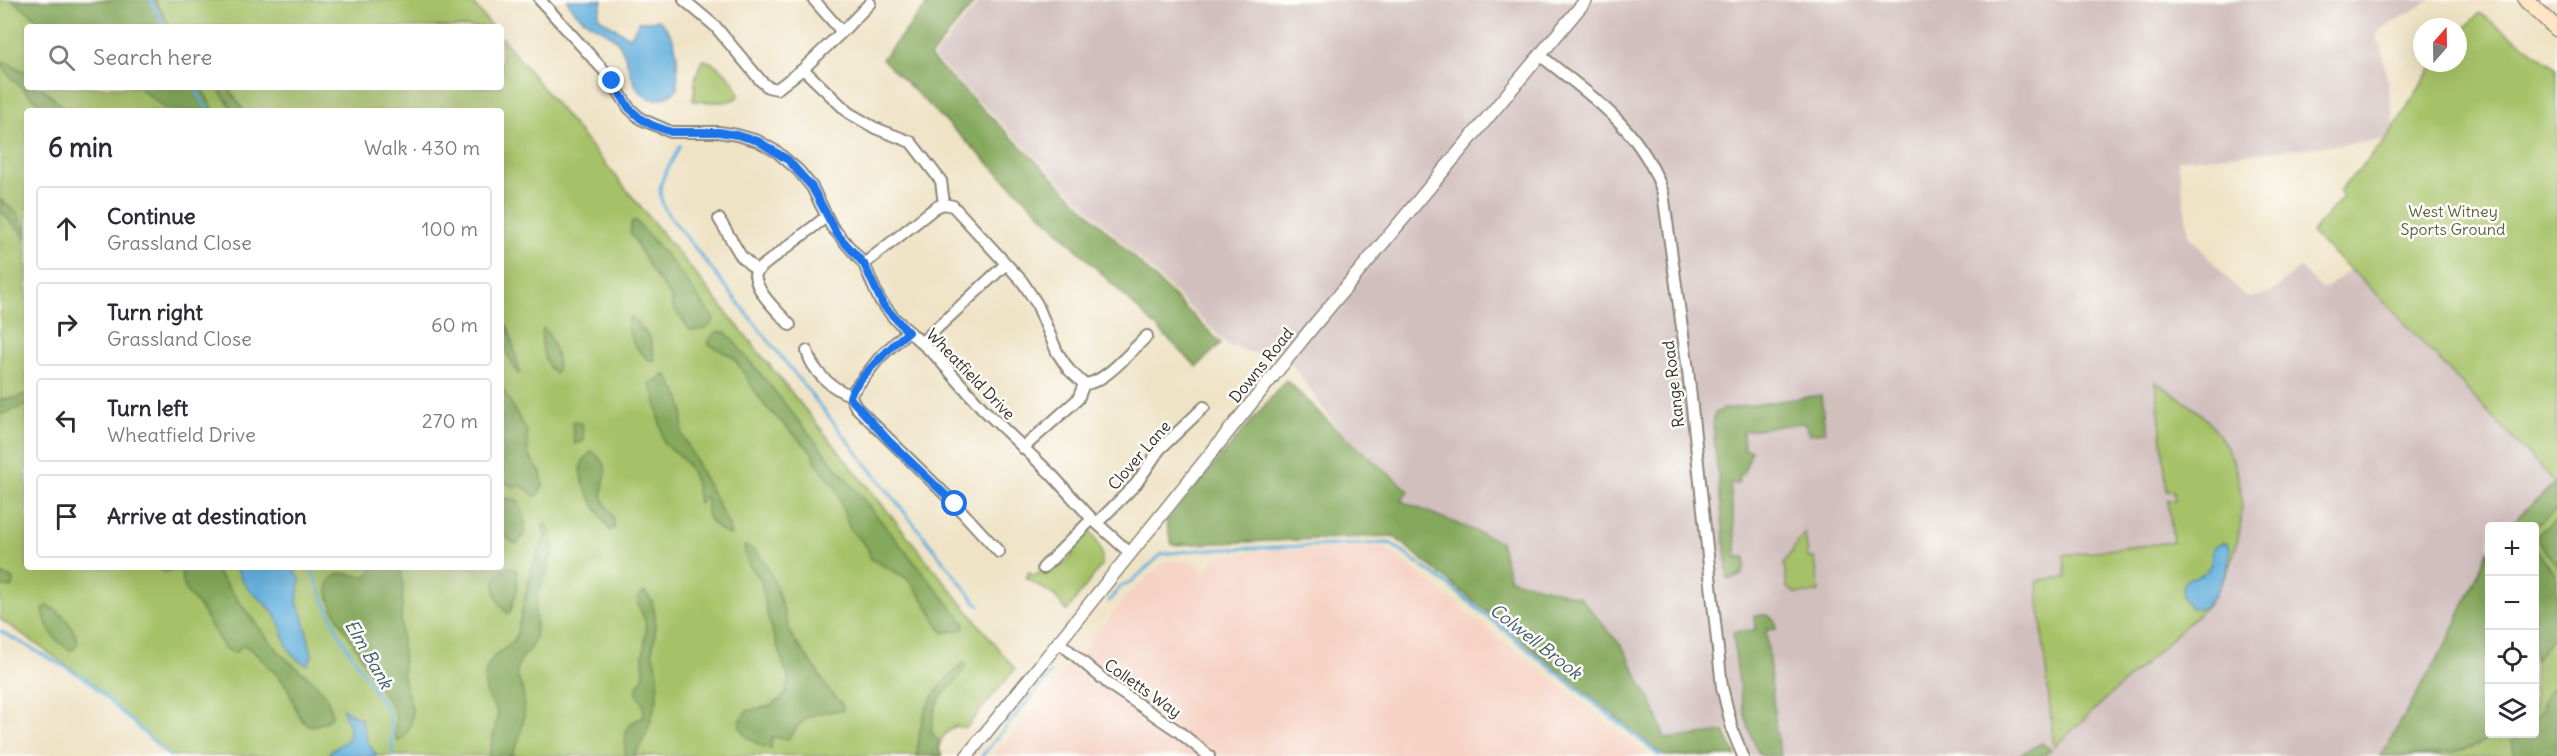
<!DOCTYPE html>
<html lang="en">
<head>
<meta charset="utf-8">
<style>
  :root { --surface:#fff; --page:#f7f7f7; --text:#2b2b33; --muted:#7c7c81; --line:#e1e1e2 }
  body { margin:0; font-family:Delius,sans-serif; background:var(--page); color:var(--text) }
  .controls { position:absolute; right:18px; bottom:18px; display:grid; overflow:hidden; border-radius:6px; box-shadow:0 6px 24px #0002 }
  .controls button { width:54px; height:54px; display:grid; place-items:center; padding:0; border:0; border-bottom:2px solid var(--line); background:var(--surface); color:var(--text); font:30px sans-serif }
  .compass { position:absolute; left:2413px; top:18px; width:54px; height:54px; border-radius:50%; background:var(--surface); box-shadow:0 6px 24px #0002; rotate:20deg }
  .stop { position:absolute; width:18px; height:18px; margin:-14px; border:4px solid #1a73e8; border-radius:50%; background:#fff }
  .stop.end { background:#1a73e8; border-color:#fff; box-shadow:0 2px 6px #0008 }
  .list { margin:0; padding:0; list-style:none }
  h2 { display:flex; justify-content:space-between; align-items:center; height:78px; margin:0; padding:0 24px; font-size:26px }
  h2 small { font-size:20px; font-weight:400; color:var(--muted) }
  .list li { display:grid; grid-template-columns:39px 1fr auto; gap:18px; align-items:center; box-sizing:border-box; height:84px; margin:0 12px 12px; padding:0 12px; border:2px solid var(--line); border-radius:6px }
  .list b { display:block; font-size:22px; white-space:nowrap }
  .list p { margin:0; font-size:20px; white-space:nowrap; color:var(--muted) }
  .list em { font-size:20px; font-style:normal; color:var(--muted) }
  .icon { flex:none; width:33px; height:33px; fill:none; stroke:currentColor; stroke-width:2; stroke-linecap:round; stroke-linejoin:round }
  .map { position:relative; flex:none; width:2557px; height:756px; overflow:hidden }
  .search { position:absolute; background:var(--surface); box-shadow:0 6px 24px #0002; left:24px; top:24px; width:480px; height:66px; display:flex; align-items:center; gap:15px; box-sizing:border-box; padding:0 21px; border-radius:6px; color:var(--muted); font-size:22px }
  .panel { position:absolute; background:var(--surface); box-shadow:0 6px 24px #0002; left:24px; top:108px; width:480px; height:462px; border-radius:6px }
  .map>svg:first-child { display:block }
  .built { fill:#f6d2c4 }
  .industrial { fill:#d1bfbe }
  .green { fill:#a6c268; stroke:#68764a; stroke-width:1.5; fill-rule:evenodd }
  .forest { fill:#84a85c; stroke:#586a44; stroke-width:1.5 }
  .water { fill:#65b1de; stroke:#486e84; stroke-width:1.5 }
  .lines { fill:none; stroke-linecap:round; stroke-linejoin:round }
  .stream { stroke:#65b1de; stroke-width:3 }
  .minor-casing { stroke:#8d8778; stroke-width:14 }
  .tertiary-casing { stroke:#8d8778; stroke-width:15 }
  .secondary-casing { stroke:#8d8778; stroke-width:18 }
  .minor { stroke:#fff; stroke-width:10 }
  .tertiary { stroke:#fff; stroke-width:12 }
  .secondary { stroke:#ffe4c6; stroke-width:15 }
  .route { stroke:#1a73e8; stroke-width:8 }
  .labels { text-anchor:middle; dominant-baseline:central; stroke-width:5; stroke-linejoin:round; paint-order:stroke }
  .park-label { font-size:16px; fill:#566040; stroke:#fdfcf7 }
  .street-label { font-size:16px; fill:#2b2b2b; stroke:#fdfcf7 }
  .water-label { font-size:18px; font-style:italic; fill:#3f5a6a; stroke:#fdfcf7 }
</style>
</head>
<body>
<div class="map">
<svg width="2557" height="756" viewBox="0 0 2557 756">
  <rect width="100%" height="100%" fill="#fdfcf7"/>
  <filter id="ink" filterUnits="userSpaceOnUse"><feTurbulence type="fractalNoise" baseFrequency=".0167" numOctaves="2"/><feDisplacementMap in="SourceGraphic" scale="12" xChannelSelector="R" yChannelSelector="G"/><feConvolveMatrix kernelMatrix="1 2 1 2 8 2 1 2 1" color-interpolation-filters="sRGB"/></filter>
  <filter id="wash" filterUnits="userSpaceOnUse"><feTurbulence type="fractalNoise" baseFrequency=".008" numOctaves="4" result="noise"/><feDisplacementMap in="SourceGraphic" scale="24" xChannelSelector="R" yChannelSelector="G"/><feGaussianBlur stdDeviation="1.35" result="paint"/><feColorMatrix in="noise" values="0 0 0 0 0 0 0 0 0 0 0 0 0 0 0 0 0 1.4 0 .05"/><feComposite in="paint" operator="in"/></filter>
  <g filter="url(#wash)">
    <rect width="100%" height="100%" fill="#efe3c6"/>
    <path class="built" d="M1384 547 1649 756H994L1130 593 1166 561 1194 562 1205 571 1218 556 1263 551Z"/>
    <path class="industrial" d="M981 0H2432L2379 30 2376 40 2382 47 2394 127 2386 140 2178 160 2189 236 2244 296 2249 298 2270 294 2300 267 2321 289H2325L2350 270 2377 294 2556 483 2508 526H2490L2489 549 2449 639 2381 756H1751L1739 730 1665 739 1655 707 1625 648 1581 596 1511 578 1501 540 1402 501 1410 491 1337 428 1292 364 1229 346 934 57Z"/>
    <path class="green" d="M0 0H470L492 27H27V87H501V37L686 262 1015 669 966 728 956 726C944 733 935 743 942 756H169L85 678 0 619ZM27 111H501V567H27Z
      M2479 13 2557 68V751L2554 756H2381L2449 639 2489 549 2490 734H2534V526H2508L2555 483 2377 294 2311 233 2343 197 2339 191 2386 140 2435 63H2458V36Z
      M702 60C716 61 738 81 739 96 728 106 707 101 693 101L696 75Z
      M2156 382C2178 397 2202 411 2217 432 2257 488 2244 552 2208 605L2054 747 2037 581 2066 577 2064 555 2173 542 2168 501 2175 500 2174 491H2167Z
      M1089 529C1097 542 1105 551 1101 566L1067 611 1055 596 1026 578 1029 572 1034 576 1039 572H1043L1053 561 1061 566 1073 555 1067 547Z
      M1805 532 1808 558H1815L1819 592 1796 594 1787 587 1784 563Z"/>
    <path class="forest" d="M12 0H155L170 27H48Z
      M931 0H976L930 57 1221 343 1197 367 882 59Z
      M5 62 27 73V87H41L67 111H46C33 94 12 85 2 65Z
      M139 87H201L214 111H168Z
      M217 87H228L244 111H234Z
      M0 199 17 213 22 225 27 230V238L0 211Z
      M632 221H636L671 261 714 319C709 329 701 331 690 330L672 306V298L652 271 630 232Z
      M632 317 650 338 655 360 651 361C637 352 626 336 629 318Z
      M502 321 508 327 520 372 518 374 506 352Z
      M543 328C552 336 562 363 555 374 544 365 539 341 543 328Z
      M718 332H726L965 624 963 629 943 633 919 593 905 577 871 559 867 547 850 529 835 486 816 462 811 451 765 406 733 357 708 344 711 337Z
      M666 374 679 396 683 409 682 434 729 526 731 535C721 533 707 521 707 511 706 505 708 502 706 496L699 503C697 485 693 469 679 455 675 451 669 448 664 444L655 397 650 384Z
      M1286 380 1335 428 1409 491 1401 501 1500 541 1510 579 1580 597 1624 649 1654 707 1665 739 1725 732 1736 756H1664L1393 536 1172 545 1166 522Z
      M501 386 527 432 528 454 541 473 543 485 538 495 534 496 528 489 517 485 514 487 501 480Z
      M27 393V405L0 415V399L17 398Z
      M1821 395 1825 432 1808 434 1806 425 1802 423 1743 431 1744 450H1752L1744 472 1739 477 1738 484H1730L1737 557H1745C1746 572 1743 578 1728 579L1713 424 1715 413 1725 409Z
      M574 421 582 424 584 441 575 444 572 423Z
      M592 451C618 472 598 480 603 498 607 511 616 515 614 528L610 531C602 517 577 482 581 466 583 460 588 456 592 451Z
      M2556 483 2557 509 2535 527 2508 526Z
      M506 498 517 500C525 516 531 530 517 544 496 536 501 520 502 501Z
      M2557 518V566L2538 541V534Z
      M542 524 547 525C565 551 539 579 536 604 534 617 538 629 534 641 530 651 520 657 517 668 515 677 520 681 522 689 528 712 522 735 512 756H489L498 713C485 695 477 676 495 656 501 649 512 646 516 637L532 567 545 537Z
      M744 546C771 550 782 609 790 631 796 646 808 656 816 669 821 677 825 687 831 693 837 700 843 700 843 711 814 711 804 715 788 739L772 737 771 749C753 743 728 730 747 711L770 706 780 700 785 695 789 680 768 618 761 579 748 564Z
      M2535 548 2557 577V631L2535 661Z
      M2489 549 2490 734H2492C2477 756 2411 756 2381 756L2449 639Z
      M157 567H213C234 595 258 628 281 654 300 674 329 684 332 716 328 721 323 723 316 725 298 730 294 698 287 687 282 679 250 646 243 645L235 653 224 648 201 609 187 592 182 581V572L177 569 164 572Z
      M376 567H400C406 588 401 601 401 622 401 640 404 656 403 673 402 688 413 699 412 714 412 725 407 735 398 742 391 733 399 721 394 711 390 701 382 693 376 684 369 674 364 662 358 651 350 637 318 596 331 579 341 568 353 577 366 576Z
      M510 567 517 570V590L510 612 507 613C496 602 491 587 498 573Z
      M0 574 12 578 13 583 11 588 0 586Z
      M645 592 652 601 655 615V635L652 652 658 672 657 699 646 735 634 756H625L626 733 629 725 644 716 643 703 638 697 637 692V687L644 676 643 658 646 630 645 620 638 604V597Z
      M47 606C63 611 73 627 78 642L74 649 70 650C54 641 45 627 43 609Z
      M1754 615H1768L1775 621 1776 629 1766 630 1777 739 1781 756H1760C1740 716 1738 676 1733 632L1755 630Z
      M965 662 966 664C952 696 932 689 932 733L939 742 938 748 942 756H917C920 719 924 702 951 675 956 670 959 665 965 662Z
      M2557 664V756H2551L2550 753 2543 756H2515L2512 741 2520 734H2534L2535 719 2542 710 2546 695 2556 684Z
      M2042 743 2051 750 2044 756H2017Z"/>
    <path class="water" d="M567 0H602L598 17 630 38 639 22 658 20C680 35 678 65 677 89 670 96 665 99 656 99 629 100 631 56 617 41 600 24 581 26 567 0Z
      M2223 542 2229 545C2234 559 2217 598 2204 607 2199 610 2195 609 2190 607L2183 598C2180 571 2195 582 2206 571 2213 566 2211 555 2214 547Z
      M236 567H291L300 579 297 603 303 616 312 655 308 665C280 655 287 628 272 611 255 591 247 595 236 567Z
      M342 708 362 720 367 741 377 756H331L329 753 348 739 349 727Z"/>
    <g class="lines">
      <path class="stream" d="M151 0 165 27
        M195 87 208 111
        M680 145C669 172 649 184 668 214L979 606
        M310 567 339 634 390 716 393 756
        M1109 601 1121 586 1132 581 1162 554 1198 550 1390 543 1447 584 1660 756
        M0 631 85 678 169 756
        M982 756 1051 673"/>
    </g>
  </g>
  <g filter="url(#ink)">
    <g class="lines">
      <defs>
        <path id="minor" d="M540 0 608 75 629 108 641 119 671 132H719L737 135 758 141 777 152 798 170 812 187 832 227 864 264 879 299 894 318 935 355 983 409 1052 475 1092 519 1130 553
          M684 0 715 26 761 81 768 87 777 89 803 69 842 32 814 0
          M842 32 870 3
          M1541 56C1591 96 1642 129 1663 193L1688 370 1722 687 1733 732 1743 756
          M803 69 849 113 875 128 911 142 941 181 944 204
          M719 219 741 256 757 271
          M864 264 936 207 944 204 953 206 1022 281 1037 304 1057 352 1069 370 1084 384
          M790 325C778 311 757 294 755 275L760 268 826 217
          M922 342 1006 264
          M807 351C812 371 831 388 850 395L856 407 955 504 999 552
          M1084 384C1104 384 1132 350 1147 336
          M850 395 880 357 908 331
          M1023 448 1078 399 1084 384
          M1097 523 1136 484 1159 450 1204 407
          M1043 568 1092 519
          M1060 643 1110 685 1178 731 1209 756"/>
        <path id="tertiary" d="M967 756 1311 329 1586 0"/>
        <path id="secondary" d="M2526 0 2557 29"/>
      </defs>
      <use href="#minor" class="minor-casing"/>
      <use href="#tertiary" class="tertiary-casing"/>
      <use href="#secondary" class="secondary-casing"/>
      <use href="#minor" class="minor"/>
      <use href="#tertiary" class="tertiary"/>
      <use href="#secondary" class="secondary"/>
    </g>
  </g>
  <g class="lines" filter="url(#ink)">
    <path class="route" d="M612 81 629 108 641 119 652 125 671 132H719L737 135 758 141 788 160 812 187 837 234 864 264 883 305 908 332C896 342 850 385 850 398L889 441 955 504"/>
  </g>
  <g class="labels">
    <g class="park-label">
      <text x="2453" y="211">West Witney<tspan x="2453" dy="18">Sports Ground</tspan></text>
    </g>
    <g class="street-label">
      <text transform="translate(1261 365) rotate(-51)">Downs Road</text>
      <text transform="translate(971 374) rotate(46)">Wheatfield Drive</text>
      <text transform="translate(1673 384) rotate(-97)">Range Road</text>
      <text transform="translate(1139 455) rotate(-49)">Clover Lane</text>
      <text transform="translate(1143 688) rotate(35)">Colletts Way</text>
    </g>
    <g class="water-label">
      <text transform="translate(1536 641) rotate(38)">Colwell Brook</text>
      <text transform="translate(369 654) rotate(60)">Elm Bank</text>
    </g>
  </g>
</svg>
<div class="controls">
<button>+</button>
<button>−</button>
<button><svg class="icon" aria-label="locate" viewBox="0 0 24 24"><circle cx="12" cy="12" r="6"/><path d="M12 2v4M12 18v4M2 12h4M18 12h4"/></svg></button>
<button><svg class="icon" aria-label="layers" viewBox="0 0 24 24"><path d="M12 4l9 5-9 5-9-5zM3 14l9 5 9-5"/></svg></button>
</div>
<svg class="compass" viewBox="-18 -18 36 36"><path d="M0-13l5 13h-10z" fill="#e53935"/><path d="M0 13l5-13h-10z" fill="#7c7c81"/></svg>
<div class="stop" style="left:955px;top:504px"></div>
<div class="stop end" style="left:612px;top:81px"></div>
<div class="search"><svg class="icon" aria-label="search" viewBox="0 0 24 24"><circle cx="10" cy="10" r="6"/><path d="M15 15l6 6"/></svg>Search here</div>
<section class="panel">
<h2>6 min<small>Walk · 430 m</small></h2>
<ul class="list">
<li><svg class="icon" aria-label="ahead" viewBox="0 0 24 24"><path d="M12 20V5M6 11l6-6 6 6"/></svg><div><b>Continue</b><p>Grassland Close</p></div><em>100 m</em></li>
<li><svg class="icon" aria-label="right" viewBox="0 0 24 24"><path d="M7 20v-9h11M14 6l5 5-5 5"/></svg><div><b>Turn right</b><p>Grassland Close</p></div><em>60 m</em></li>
<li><svg class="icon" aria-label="left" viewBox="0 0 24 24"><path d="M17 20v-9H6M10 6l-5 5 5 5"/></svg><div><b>Turn left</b><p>Wheatfield Drive</p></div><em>270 m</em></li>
<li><svg class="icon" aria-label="arrive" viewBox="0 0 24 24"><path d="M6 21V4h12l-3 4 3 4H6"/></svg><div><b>Arrive at destination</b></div></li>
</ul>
</section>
</div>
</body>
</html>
